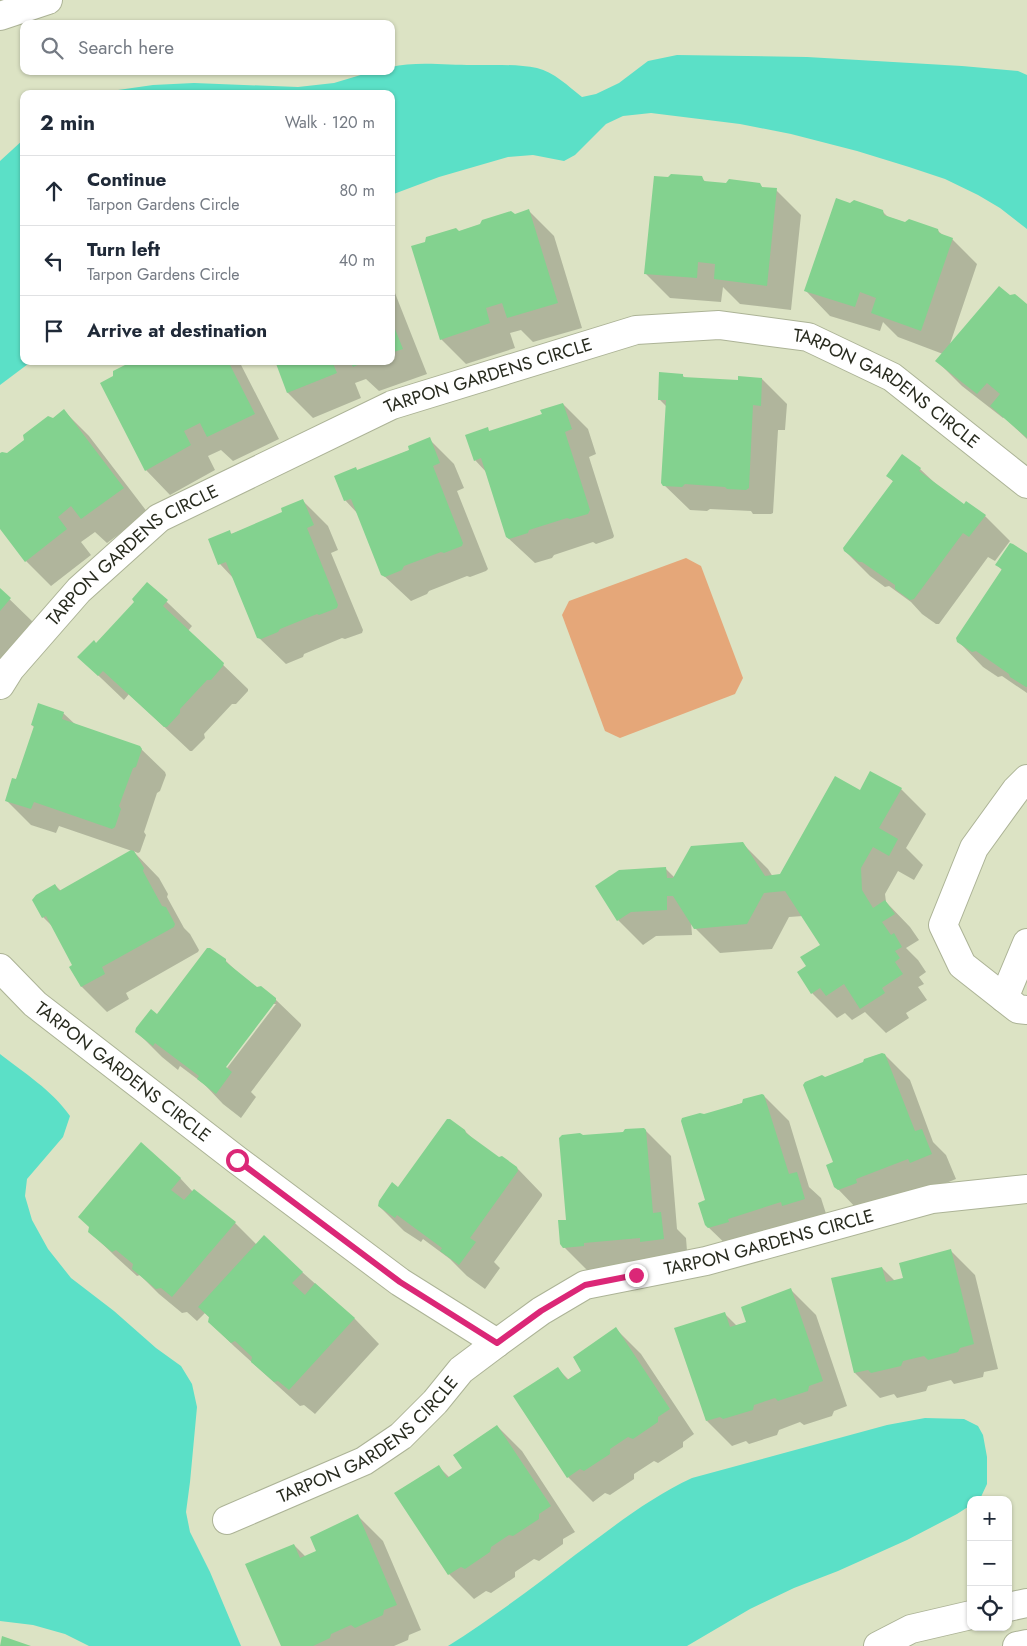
<!DOCTYPE html>
<html lang="en">
<head>
<meta charset="utf-8">
<style>
  :root { --surface:#fff; --page:#f6f6f7; --text:#1f2937; --muted:#747a83; --line:#e0e1e3 }
  body { margin:0; font-family:Jost,sans-serif; background:var(--page); color:var(--text) }
  .controls { position:absolute; right:15px; bottom:15px; display:grid; overflow:hidden; border-radius:10px; box-shadow:0 1px 4px #0004 }
  .controls button { width:45px; height:45px; display:grid; place-items:center; padding:0; border:0; border-bottom:1px solid var(--line); background:var(--surface); color:var(--text); font:25px sans-serif }
  .stop { position:absolute; width:15px; height:15px; margin:-11px; border:4px solid #db2777; border-radius:50%; background:#fff }
  .stop.end { background:#db2777; border-color:#fff; box-shadow:0 1px 5px #0008 }
  .list { margin:0; padding:0; list-style:none }
  h2 { display:flex; justify-content:space-between; align-items:center; height:65px; margin:0; padding:0 20px; font-size:21px }
  h2 small { font-size:16px; font-weight:400; color:var(--muted) }
  .list li { display:grid; grid-template-columns:32px 1fr auto; gap:15px; align-items:center; box-sizing:border-box; height:70px; padding:0 20px; border-top:1px solid var(--line) }
  .list b { display:block; font-size:19px; white-space:nowrap }
  .list p { margin:0; font-size:16px; white-space:nowrap; color:var(--muted) }
  .list em { font-size:16px; font-style:normal; color:var(--muted) }
  .icon { flex:none; width:28px; height:28px; fill:none; stroke:currentColor; stroke-width:2; stroke-linecap:round; stroke-linejoin:round }
  .map { position:relative; flex:none; width:1027px; height:1646px; overflow:hidden }
  .search { position:absolute; background:var(--surface); box-shadow:0 1px 4px #0004; left:20px; top:20px; width:375px; height:55px; display:flex; align-items:center; gap:12px; box-sizing:border-box; padding:0 18px; border-radius:10px; color:var(--muted); font-size:19px }
  .panel { position:absolute; background:var(--surface); box-shadow:0 1px 4px #0004; left:20px; top:90px; width:375px; height:275px; border-radius:10px }
  .map>svg:first-child { display:block }
  .green { fill:#e5a779 }
  .water { fill:#5be0c7 }
  .shadow { fill:#0003; fill-rule:evenodd }
  .building { fill:#83d28f }
  .lines { fill:none; stroke-linecap:round; stroke-linejoin:round }
  .minor-casing { stroke:#acb396; stroke-width:30 }
  .minor { stroke:#fff; stroke-width:28 }
  .route { stroke:#db2777; stroke-width:6 }
  .labels { text-anchor:middle; dominant-baseline:central; stroke-width:4.5; stroke-linejoin:round; paint-order:stroke }
  .street-label { font-size:18px; fill:#282b1f; stroke:#dce3c4 }
</style>
</head>
<body>
<div class="map">
<svg width="1027" height="1646" viewBox="0 0 1027 1646">
  <rect width="100%" height="100%" fill="#dce3c4"/>
  <path class="green" d="M686 558 701 566 743 678 735 694 620 738 605 731 562 615 569 601Z"/>
  <path class="water" d="M677 55 807 57 962 66 1018 71 1027 75V229L1000 208 978 195 945 179 909 167 857 151 791 134 740 124 651 113 623 116 606 124 575 155 564 161 533 155 508 157 439 177 391 195V94H107L118 90 153 85 194 83 298 87 334 83 374 71H391V67C414 61 448 65 472 65 492 65 517 64 537 68 554 72 568 86 582 97L596 94 619 83 648 61Z
    M24 139V361H32L0 385V161Z
    M0 1054C24 1073 52 1090 70 1116L63 1137 27 1179 25 1196 32 1220 48 1249 71 1278 114 1311 156 1348 181 1366 192 1384 197 1407 190 1482 186 1512 190 1532 210 1572 241 1646H89L65 1634 33 1625 0 1621Z
    M925 1418 964 1419 978 1426 983 1435 987 1457V1484L980 1499 971 1500V1505L957 1514 907 1540 838 1571 794 1588 750 1609 687 1646H448C492 1618 534 1587 575 1555 613 1527 649 1498 692 1478L887 1425Z"/>
  <path class="shadow" d="M701 178 706 182 727 184H759L763 188 776 190 801 215 791 310 740 304 723 287 721 302 670 298 645 273Z
    M529 211 554 236 582 328 533 342 521 330 510 333 515 348 466 364 441 339 459 232Z
    M882 211 888 217 905 223 937 230 944 236 952 239 977 264 949 347 1010 297 1027 306V439L1004 417 1003 418 962 386 937 361 943 354 898 337 883 322 880 331 830 316 806 291Z
    M391 283 427 374 379 391 366 379 355 383 361 398 313 418 288 393 276 361H391Z
    M136 361H239L279 439 233 461 221 450 208 456 215 470 170 495 146 470Z
    M682 375 686 379 740 381 762 379 787 404 785 430H778L773 513 771 514H753L751 511 710 509 707 511 690 510 662 483 667 407 659 399Z
    M563 404 588 429 596 454 589 457 614 536 613 538 596 544 593 542 554 555 552 558 535 563 507 537 487 473 475 460 487 429 490 432 544 414Z
    M64 411 89 436 148 513 107 543 95 532 81 542 91 555 51 586 26 561 0 526V455H7Z
    M429 439 454 464 464 488 457 491 488 569 486 571 470 577 467 576 429 591 427 594 411 601 383 575 358 514 345 500 355 468 358 471 410 450Z
    M903 456 920 469 937 485 965 506 985 516 1010 541 995 561 988 557 939 624H936L922 614 911 602 889 586 885 587 870 576 845 551 894 482 888 476Z
    M303 501 328 526 338 550 331 553 363 630 362 633 345 639 342 638 304 654 303 657 286 664 258 637 234 579 220 564 229 532 232 534 284 513Z
    M1027 554V693L1002 676 998 677 983 667 958 641 1003 571 997 565Z
    M147 583 192 626 188 631 248 689V691L236 704H232L204 734 205 738 192 751H190L129 694 124 700 79 657 96 644 136 602Z
    M0 590 35 624 0 660Z
    M63 713 76 725 139 747 165 772 166 775 160 791 157 793 144 832 146 835 140 852 138 853 133 851 159 878 168 894 167 897 184 928 190 934 199 950 198 952 126 993 129 999 107 1012 82 987 71 967 74 965 53 927 43 917 55 885 61 891 132 851 59 826 56 833 31 825 6 800 16 780 35 728 32 725Z
    M901 789 926 814 906 848 923 865 914 880 898 871 885 894 886 902 910 927 919 940 906 948 918 960 926 972 919 977 924 984 918 987 927 1000 906 1013 909 1018 886 1033 865 1012 852 1020 845 1013 837 1018 812 993 798 972 808 966 822 945 803 916 789 917 772 949 720 953 695 928 691 922 692 935 656 936 643 945 618 920 665 868 675 878 743 844 768 869 773 877 781 876 860 791Z
    M225 960 238 973 257 988 275 999 301 1024V1026L251 1092 256 1097 241 1118 223 1104 204 1084 180 1066 178 1070 162 1057 137 1032ZM273 1004H276L224 1072 222 1071Z
    M885 1055 910 1080 933 1142 946 1155 956 1179 936 1187 933 1184 860 1212 835 1186 834 1163 825 1078Z
    M764 1096 789 1121 809 1187 821 1198 829 1223 735 1253 706 1225 707 1201 703 1116Z
    M644 1129 671 1156 677 1229 686 1238 688 1264 589 1272 564 1247 582 1137 623 1133Z
    M465 1131 474 1140 498 1158 517 1168 542 1194V1196L494 1262 500 1268 485 1289 467 1276 450 1259 423 1239 421 1242 404 1231 379 1206Z
    M180 1178 193 1192 235 1223 257 1245 302 1272 355 1319 379 1344 315 1414 304 1405 300 1406 235 1347 209 1322 210 1318 205 1313 197 1321 187 1312 182 1313 159 1294 140 1275 137 1276 115 1256 89 1231Z
    M950 1250 975 1275 998 1369 984 1372 983 1377 954 1384 951 1380 928 1386 926 1391 897 1398 894 1394 880 1398 855 1373 882 1268 895 1281 904 1279Z
    M791 1290 816 1315 847 1406 834 1411 832 1416 804 1425 800 1422 779 1430 777 1435 749 1444 746 1441 732 1446 707 1421 725 1314 737 1326 748 1322Z
    M616 1329 641 1354 694 1434 683 1442V1447L658 1463 654 1461 634 1474V1479L610 1495 605 1493 593 1502 568 1477 558 1369 569 1380 583 1371Z
    M497 1426 522 1451 575 1532 563 1539V1544L539 1561 534 1559 515 1572V1577L491 1593 486 1591 474 1599 449 1574 438 1466 450 1478 464 1469Z
    M358 1516 383 1541 421 1630 409 1635 408 1640 394 1646H282L294 1545 306 1557 317 1552Z"/>
  <path class="building" d="M671 174 702 176 704 181 726 183 729 179 760 183 762 187 777 188 767 286 714 279 715 264 698 262 697 278 644 274 654 176 668 177Z
    M836 198 850 203 854 200 883 210 884 215 905 222 909 219 938 229 939 233 953 238 921 331 871 313 876 298 860 292 855 307 804 291Z
    M529 209 558 303 507 318 502 303 486 308 490 323 440 340 411 246 425 242 426 237 456 228 459 231 480 224 482 220 511 211 515 214Z
    M999 286 1010 295 1015 294 1027 304V438L990 406 1000 394 987 383 977 394 935 361Z
    M391 319 403 349 391 353Z
    M133 361H228L255 414 207 437 200 423 184 431 191 445 145 471 100 383 113 376V371Z
    M275 361H332L337 373 287 393Z
    M350 361H366L353 367Z
    M659 372 683 374V377L738 380V376L762 378 761 406 753 405 749 488 746 490 727 489 725 487 685 484 682 487 663 486 661 483 666 400H658Z
    M563 403 572 429 565 432 590 510 588 514 570 519 567 518 529 530 528 533 509 539 506 537 481 458 474 461 465 435 488 427 489 431 542 414 540 410Z
    M64 409 124 488 81 519 71 506 58 517 67 529 25 562 0 529V453L2 452 7 453 24 440 23 435 48 416 53 418Z
    M430 437 440 463 433 466 463 543 462 546 444 553 441 552 404 566 402 570 385 577 381 575 351 499 344 501 334 476 356 467 357 470 409 450 408 446Z
    M902 454 921 468 919 471 964 504 966 501 986 515 969 537 963 533 914 599 910 600 895 589V585L862 562H859L844 551 843 548 893 481 886 476Z
    M303 499 314 525 307 528 338 605 337 608 319 615 317 614 280 629 278 632 261 639 257 638 226 562 218 565 208 539 230 530 231 534 282 512 281 508Z
    M1010 543 1013 544 1027 553V687H1026L1010 677 1009 674 976 651 972 652 957 642 956 638 1002 569 995 565Z
    M147 582 168 600 163 606 224 663 223 666 211 680H207L180 709V713L167 727H164L103 671 98 676 77 657 94 640 96 643 134 602 132 599Z
    M0 588 11 598 0 611Z
    M38 703 64 712 62 719 140 746 142 749 136 767 133 768 119 806 121 809 115 827 112 829 34 802 31 809 5 801 12 778 16 779 34 726 31 725Z
    M870 771 902 788 879 828 898 839 889 856 873 847 861 868 862 890 873 908 885 900 895 914 882 922 891 935 894 933 902 947 895 951 900 958 895 962 903 974 882 988 885 993 860 1009 844 984 826 996 820 988 811 994 797 972 806 966 800 957 820 945 785 891 764 893 747 924 694 929 673 896H667V910L631 912 617 921 595 886 619 870 666 867 667 878H673L691 846 743 842 765 876 780 874 835 776 860 790Z
    M131 850 134 851 144 868 143 871 162 906 166 907 175 924 174 927 102 967 105 974 81 987 69 967 72 965 46 916 42 918 32 900 36 895 55 884 59 891Z
    M207 948H210L226 959V962L257 987 261 986 276 998V1001L226 1067 232 1072 216 1094 197 1079 199 1076 155 1043 153 1046 135 1032 136 1028 151 1009 157 1014Z
    M882 1053 885 1054 915 1131 922 1129 932 1154 910 1163 908 1159 856 1179 857 1183 838 1190 834 1187 826 1165 833 1162 803 1085 805 1082 822 1075 825 1077 863 1062 864 1059Z
    M762 1094 764 1095 789 1174 797 1172 805 1199 782 1206 781 1202 728 1219 729 1222 708 1228 705 1225 698 1203 705 1200 681 1121 682 1118 700 1113 704 1114 742 1103 743 1099Z
    M447 1119H450L465 1130 466 1133 499 1157 502 1156 517 1167 518 1171 470 1238 476 1242 459 1265 440 1251 442 1248 397 1215 395 1218 378 1206 379 1201 392 1182 398 1187Z
    M644 1128 646 1130 653 1213 661 1212 664 1239 640 1242V1238L584 1243V1246L563 1248 560 1244 558 1220H566L559 1138 562 1135 580 1133 583 1135 623 1132 625 1129Z
    M141 1142 181 1178 171 1190 184 1200 194 1189 236 1222 172 1297 161 1288 156 1289 132 1269 133 1264 116 1250 112 1252 88 1232 89 1227 78 1217Z
    M264 1235 303 1272 292 1283 305 1295 315 1283 355 1318 289 1390 278 1381 274 1382 251 1362 252 1357 235 1341 231 1343 208 1322 209 1317 198 1307Z
    M951 1249 974 1344 960 1348 958 1352 928 1360 924 1356 903 1361 901 1366 871 1373 868 1370 854 1373 831 1278 882 1267 886 1282 903 1278 899 1263Z
    M791 1288 823 1381 809 1386 808 1391 778 1401 775 1398 754 1405 753 1410 723 1419 720 1417 706 1421 674 1328 725 1312 730 1327 746 1322 741 1307Z
    M616 1327 670 1409 658 1417V1422L633 1439 628 1437 610 1449V1454L584 1471 580 1469 567 1478 513 1396 558 1367 567 1380 581 1371 573 1357Z
    M497 1425 551 1506 539 1514V1519L513 1536 509 1535 491 1547 490 1552 465 1569 461 1567 448 1575 394 1493 439 1465 447 1478 462 1468 453 1455Z
    M358 1514 397 1605 384 1610 383 1615 355 1628 351 1625 331 1634 330 1638 313 1646H281L245 1564 294 1544 300 1558 316 1551 310 1537Z
    M2 1636 31 1646H0Z"/>
  <g class="lines">
    <defs>
      <g id="minor">
        <path d="M0 16 48 0"/>
        <path id="s1" d="M0 685 10 669 79 590 159 518 392 405 636 330 719 325 808 337 892 377 1027 484"/>
        <path d="M1027 779 1016 790 974 848 943 925 962 965 1018 1009 1027 1010"/>
        <path id="s2" d="M0 968 35 1004 237 1160 400 1282 497 1343 541 1311 585 1285 706 1261 932 1199 1027 1189"/>
        <path d="M1004 998 1027 943"/>
        <path id="s3" d="M227 1520 364 1461 401 1436 435 1402 461 1370 497 1343"/>
        <path d="M1008 1607 1027 1603"/>
        <path d="M878 1646 911 1629 971 1615"/>
        <path d="M1017 1646 1027 1644"/>
      </g>
    </defs>
    <use href="#minor" class="minor-casing"/>
    <use href="#minor" class="minor"/>
  </g>
  <g class="lines">
    <path class="route" d="M237 1160 400 1282 497 1343 541 1311 585 1285 636 1275"/>
  </g>
  <g class="labels">
    <g class="street-label">
      <text stroke="none"><textPath href="#s1" startOffset="591">TARPON GARDENS CIRCLE</textPath></text>
      <text stroke="none"><textPath href="#s1" startOffset="1012">TARPON GARDENS CIRCLE</textPath></text>
      <text stroke="none"><textPath href="#s1" startOffset="188">TARPON GARDENS CIRCLE</textPath></text>
      <text stroke="none"><textPath href="#s2" startOffset="161">TARPON GARDENS CIRCLE</textPath></text>
      <text stroke="none"><textPath href="#s2" startOffset="918">TARPON GARDENS CIRCLE</textPath></text>
      <text stroke="none"><textPath href="#s3" startOffset="164">TARPON GARDENS CIRCLE</textPath></text>
    </g>
  </g>
</svg>
<div class="controls">
<button>+</button>
<button>−</button>
<button><svg class="icon" aria-label="locate" viewBox="0 0 24 24"><circle cx="12" cy="12" r="6"/><path d="M12 2v4M12 18v4M2 12h4M18 12h4"/></svg></button>
</div>
<div class="stop" style="left:237px;top:1160px"></div>
<div class="stop end" style="left:636px;top:1275px"></div>
<div class="search"><svg class="icon" aria-label="search" viewBox="0 0 24 24"><circle cx="10" cy="10" r="6"/><path d="M15 15l6 6"/></svg>Search here</div>
<section class="panel">
<h2>2 min<small>Walk · 120 m</small></h2>
<ul class="list">
<li><svg class="icon" aria-label="ahead" viewBox="0 0 24 24"><path d="M12 20V5M6 11l6-6 6 6"/></svg><div><b>Continue</b><p>Tarpon Gardens Circle</p></div><em>80 m</em></li>
<li><svg class="icon" aria-label="left" viewBox="0 0 24 24"><path d="M17 20v-9H6M10 6l-5 5 5 5"/></svg><div><b>Turn left</b><p>Tarpon Gardens Circle</p></div><em>40 m</em></li>
<li><svg class="icon" aria-label="arrive" viewBox="0 0 24 24"><path d="M6 21V4h12l-3 4 3 4H6"/></svg><div><b>Arrive at destination</b></div></li>
</ul>
</section>
</div>
</body>
</html>
